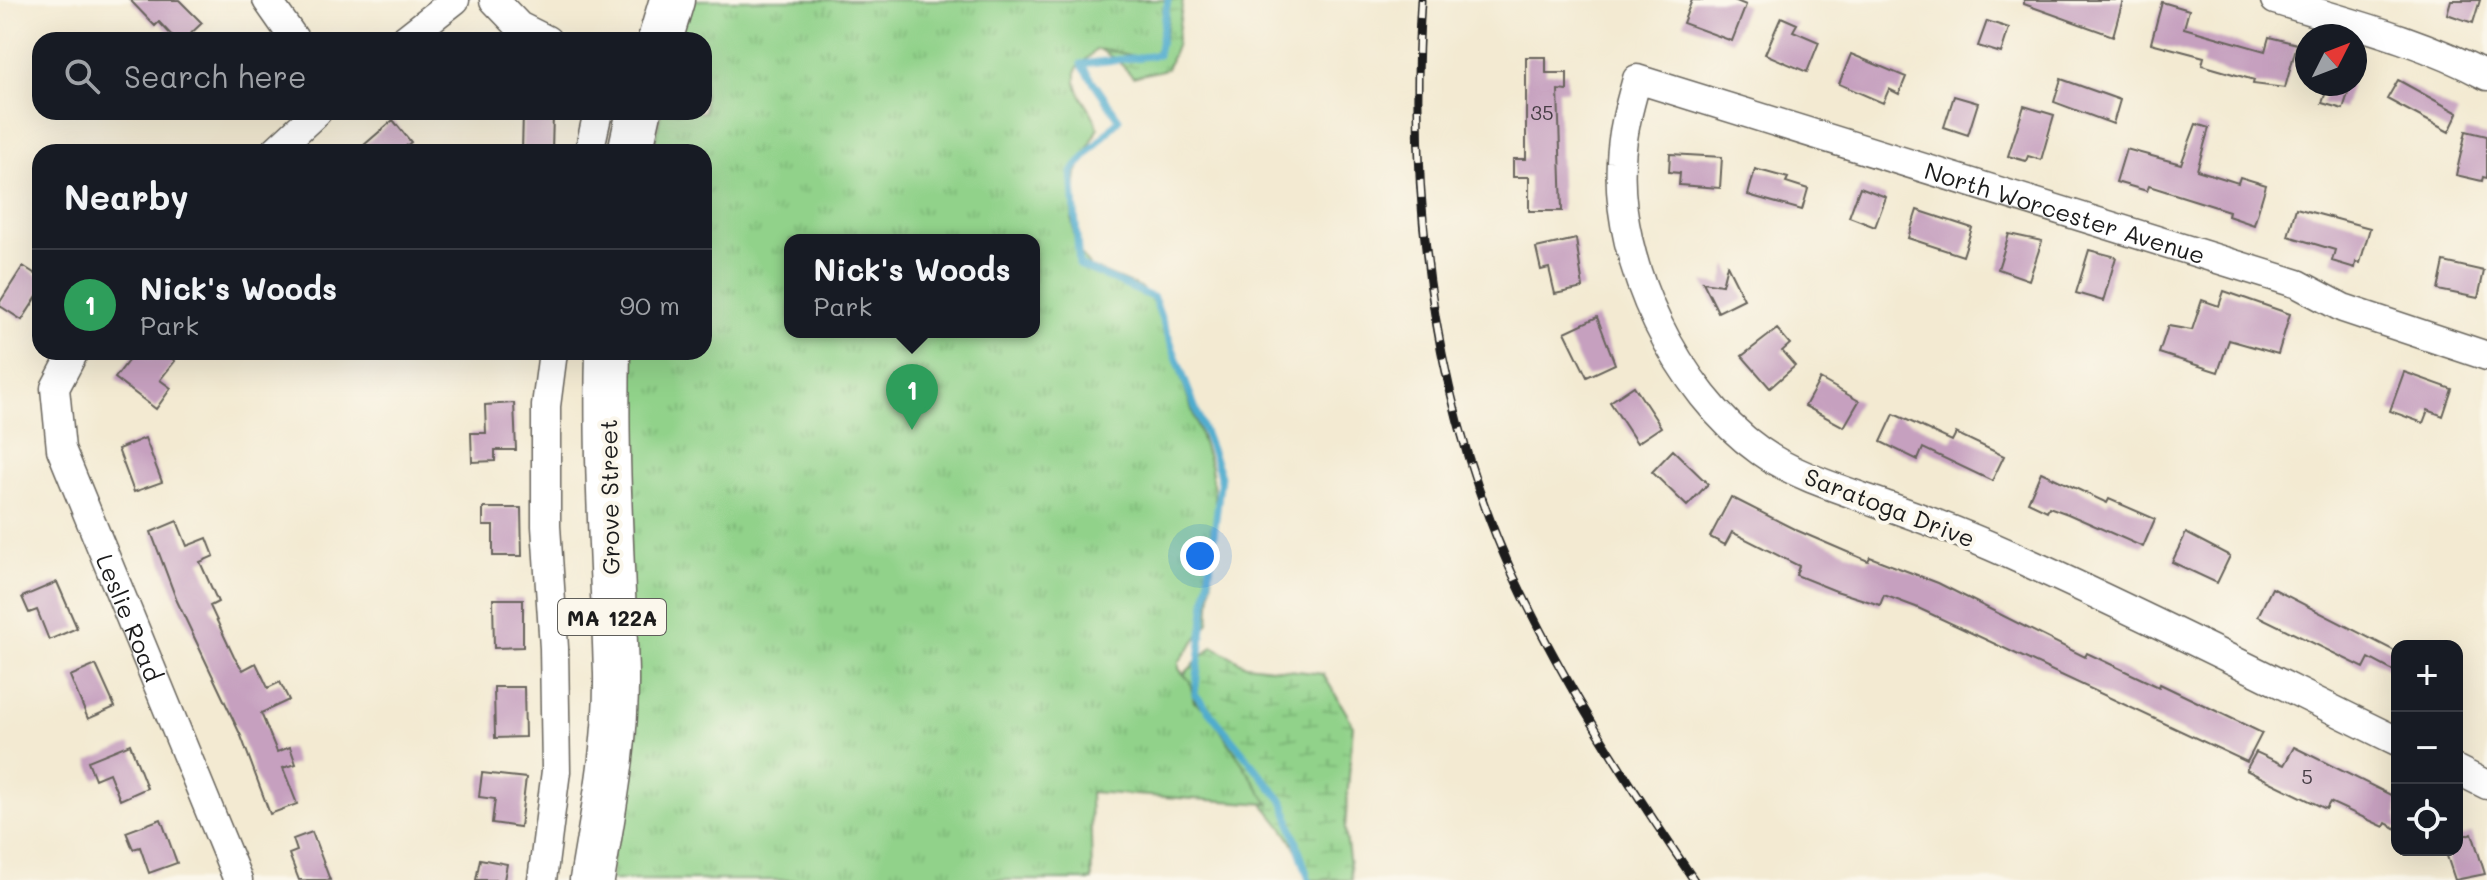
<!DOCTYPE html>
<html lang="en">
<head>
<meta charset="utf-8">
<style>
  :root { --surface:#171b24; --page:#242831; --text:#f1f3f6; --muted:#9ea1a6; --line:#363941; --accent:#db2777 }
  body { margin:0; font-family:Mali,sans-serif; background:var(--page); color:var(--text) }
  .controls { position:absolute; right:24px; bottom:24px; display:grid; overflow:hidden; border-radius:16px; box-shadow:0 8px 32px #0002 }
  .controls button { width:72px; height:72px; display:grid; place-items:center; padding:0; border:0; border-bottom:2px solid var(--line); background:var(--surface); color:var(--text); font:40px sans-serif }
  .compass { position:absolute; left:2295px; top:24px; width:72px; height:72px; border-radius:50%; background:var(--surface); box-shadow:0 8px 32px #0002; rotate:48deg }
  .you { position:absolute; left:1200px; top:556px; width:28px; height:28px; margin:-20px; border:6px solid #fff; border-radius:50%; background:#1a73e8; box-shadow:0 0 0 12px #1a73e833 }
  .badge { display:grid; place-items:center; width:52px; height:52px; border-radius:50%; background:var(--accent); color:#fff; font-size:26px; font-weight:700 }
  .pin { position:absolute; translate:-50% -66px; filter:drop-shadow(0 2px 4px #0008) }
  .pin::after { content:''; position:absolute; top:42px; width:28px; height:24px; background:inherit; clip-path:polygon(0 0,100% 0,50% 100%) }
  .popup { position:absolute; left:784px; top:234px; width:256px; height:104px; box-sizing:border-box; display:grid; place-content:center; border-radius:16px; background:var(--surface); filter:drop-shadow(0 2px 6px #0005); font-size:26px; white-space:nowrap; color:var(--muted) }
  .popup b { font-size:30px; color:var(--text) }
  .popup::after { content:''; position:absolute; left:50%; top:100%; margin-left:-16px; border:16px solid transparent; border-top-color:var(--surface) }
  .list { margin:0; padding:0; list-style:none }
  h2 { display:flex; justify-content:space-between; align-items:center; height:104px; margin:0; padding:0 32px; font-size:34px }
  h2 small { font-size:26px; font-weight:400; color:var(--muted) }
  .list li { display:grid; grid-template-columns:52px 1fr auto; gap:24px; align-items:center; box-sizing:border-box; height:112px; padding:0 32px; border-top:2px solid var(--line) }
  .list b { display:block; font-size:30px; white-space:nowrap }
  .list p { margin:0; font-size:26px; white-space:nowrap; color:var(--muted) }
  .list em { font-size:26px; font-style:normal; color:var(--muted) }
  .icon { flex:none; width:44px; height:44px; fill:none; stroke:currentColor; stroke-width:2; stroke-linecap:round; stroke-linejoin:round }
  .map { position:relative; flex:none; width:2487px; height:880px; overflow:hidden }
  .search { position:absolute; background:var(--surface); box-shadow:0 8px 32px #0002; left:32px; top:32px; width:680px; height:88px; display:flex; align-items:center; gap:20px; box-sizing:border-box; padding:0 28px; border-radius:24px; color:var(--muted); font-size:30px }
  .panel { position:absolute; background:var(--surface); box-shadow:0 8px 32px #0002; left:32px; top:144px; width:680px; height:216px; border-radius:24px }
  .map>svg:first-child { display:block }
  .wetland { fill:url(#wetland-marsh); stroke:#567753; stroke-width:2 }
  .park { fill:url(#park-tufts); stroke:#567753; stroke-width:2; fill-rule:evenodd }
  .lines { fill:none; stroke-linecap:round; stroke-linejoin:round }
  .stream { stroke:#50acce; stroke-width:7 }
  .building { fill:#c6a0bf }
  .street-casing { stroke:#67645c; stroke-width:31 }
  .primary-casing { stroke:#67645c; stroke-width:47 }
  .street { stroke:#fff; stroke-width:28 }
  .primary { stroke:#fff; stroke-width:44 }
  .rail-casing { stroke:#1c1c1c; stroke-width:9 }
  .rail { stroke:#fbf7ec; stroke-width:6; stroke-dasharray:18; stroke-linecap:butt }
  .labels { text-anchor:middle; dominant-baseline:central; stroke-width:8; stroke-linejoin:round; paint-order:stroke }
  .number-label { font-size:20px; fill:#463d45 }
  .shield { fill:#fbf7ec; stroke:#5f5e5a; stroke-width:2 }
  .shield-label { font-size:22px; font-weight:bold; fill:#1c1c1c }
  .street-label { font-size:24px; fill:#1c1c1c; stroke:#fbf7ec }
</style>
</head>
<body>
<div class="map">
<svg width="2487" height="880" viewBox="0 0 2487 880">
  <defs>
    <pattern id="wetland-marsh" width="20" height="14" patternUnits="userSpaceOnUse" patternTransform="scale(2)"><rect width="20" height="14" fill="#91d28a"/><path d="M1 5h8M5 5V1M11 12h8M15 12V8" fill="none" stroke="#7cb476"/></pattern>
    <pattern id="park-tufts" width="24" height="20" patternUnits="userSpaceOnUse" patternTransform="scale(2)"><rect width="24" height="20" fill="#91d28a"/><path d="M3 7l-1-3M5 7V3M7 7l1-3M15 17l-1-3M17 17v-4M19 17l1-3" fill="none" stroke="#7cb476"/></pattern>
  </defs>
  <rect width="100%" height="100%" fill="#fbf7ec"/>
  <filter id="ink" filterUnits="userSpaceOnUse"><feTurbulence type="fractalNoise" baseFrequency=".0125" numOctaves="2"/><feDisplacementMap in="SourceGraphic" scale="16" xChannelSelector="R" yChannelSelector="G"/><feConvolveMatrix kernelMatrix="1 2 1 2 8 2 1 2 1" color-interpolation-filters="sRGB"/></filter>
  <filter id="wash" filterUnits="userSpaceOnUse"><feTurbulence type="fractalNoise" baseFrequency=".006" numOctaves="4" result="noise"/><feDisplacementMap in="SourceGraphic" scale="32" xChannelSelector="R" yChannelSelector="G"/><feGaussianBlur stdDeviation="1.8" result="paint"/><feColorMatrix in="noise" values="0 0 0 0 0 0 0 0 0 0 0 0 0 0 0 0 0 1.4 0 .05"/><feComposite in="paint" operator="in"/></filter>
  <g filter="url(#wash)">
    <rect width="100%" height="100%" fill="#f3ead2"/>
    <path class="wetland" d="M1087 0H1183L1176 46 1167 69 1133 77 1119 62 1084 39Z
      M1213 646 1246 665 1323 674 1353 724 1345 829 1352 880H1307C1300 842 1272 816 1249 787 1222 753 1200 714 1183 675Z"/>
    <path class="park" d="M689 0H1169C1168 22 1168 63 1134 56 1121 54 1111 48 1096 50L1077 68C1070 94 1093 105 1098 128L1077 173 1072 221 1076 247 1090 267 1141 288 1158 308 1211 467 1216 510 1209 622 1179 662V669L1190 681 1194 702 1208 711 1269 804 1090 792 1092 880H611L627 352H704V152H653L661 112H704V40H678ZM790 240H1034V332H790Z"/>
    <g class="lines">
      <path class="stream" d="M1168 0 1158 55 1081 64 1119 119 1072 172 1079 265 1154 298 1221 476 1195 694 1284 803 1309 880"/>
    </g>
    <g id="blocks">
      <path class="building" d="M130 0H179L202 23 184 40H176L159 22 155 26Z
        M1692 0H1734L1746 5 1732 41 1683 23Z
        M2024 0H2123L2113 36 2024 4Z
        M2451 0H2480L2473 23 2447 14Z
        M2162 2 2189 10 2184 28 2265 51 2269 37 2297 44 2285 88 2253 84 2254 80 2202 65 2204 57 2151 43Z
        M1781 17 1797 24 1793 31 1819 42 1807 72 1765 54Z
        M1987 21 2009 28 2001 53 1978 46Z
        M1851 54 1906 77 1899 94 1889 89 1883 103 1839 84Z
        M1526 57H1546V73H1567V91L1558 90 1562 211H1529V177H1513V159H1526Z
        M2061 79 2120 100 2113 124 2054 102Z
        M2398 80 2458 113 2449 132 2387 99Z
        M2329 84H2351L2343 109 2322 103Z
        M1954 96 1978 103 1968 135 1944 127Z
        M2024 106 2054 115 2041 160 2028 156 2026 161 2008 156Z
        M523 112 553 113 552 152H522Z
        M393 120 411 142 399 152H356Z
        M2196 124 2209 128 2197 170 2238 183 2240 177 2266 185 2254 225 2228 216 2229 211 2149 186 2147 191 2116 182 2126 149 2181 164Z
        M2466 131 2487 136V178L2483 177 2482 181 2456 175Z
        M1670 154 1722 157 1720 188 1679 185 1680 173 1669 172Z
        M1755 169 1788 178 1786 182 1808 189 1802 210 1748 195Z
        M1860 187 1886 197 1875 227 1849 217Z
        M2296 208 2370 228 2360 263 2356 262 2355 268 2332 261 2335 250 2288 236Z
        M1917 210 1972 228 1963 256 1908 238Z
        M2009 234 2042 241 2029 280 1998 269Z
        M1576 239 1583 288 1555 294 1549 268 1541 270 1536 248Z
        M2089 250 2116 257 2103 301 2076 293Z
        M2444 262 2484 271 2478 298 2438 290Z
        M1727 265 1744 299 1718 312 1703 282 1722 285Z
        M23 266 40 277V292L22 320 0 306V302Z
        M2224 291 2290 314 2278 354 2229 340 2218 372 2159 353 2168 326 2192 330 2202 300 2219 306Z
        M1597 317 1615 364 1587 377 1565 332Z
        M1777 329 1790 344 1782 351 1795 366 1770 388 1742 356Z
        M135 352H163L175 361 160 380 171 388 156 409 115 378Z
        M2404 372 2452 389 2443 416 2428 410 2423 423 2390 411Z
        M1820 379 1859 401 1844 427 1805 406Z
        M1634 386 1661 427 1637 443 1610 402Z
        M514 403 516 450H495V461L472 462 471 433H486L485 405Z
        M1894 414 1952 441 1956 433 2004 456 1992 481 1923 448 1918 460 1881 442Z
        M145 438 162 482 134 492 118 449Z
        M1673 450 1708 484 1687 506 1652 472Z
        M2041 472 2107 503 2109 499 2155 519 2143 547 2068 514 2049 507 2047 511 2028 502Z
        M1731 497 1796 530 1868 561 1870 557 1938 583 2085 657 2087 653 2159 687 2160 684 2262 733 2247 762 1916 607 1884 595 1880 605 1836 591 1796 575 1799 566 1732 532 1725 545 1710 537Z
        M483 508H521L522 556H493V526H483Z
        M177 521 187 546 207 538 214 556 200 562 218 602 210 606 234 657 243 670 256 663 268 688 280 682 289 700 261 713 277 752 290 747 296 764 283 768 297 804 270 814 241 736 177 601 151 532Z
        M2186 533 2230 556 2217 583 2172 562Z
        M57 582 77 628 49 640 37 610 29 613 22 597Z
        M2272 588 2397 652V673L2369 658 2364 668 2258 616Z
        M493 599H523V647L494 648Z
        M96 665 115 707 88 719 70 676Z
        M494 687H524L525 737 495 738Z
        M130 744 147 788 120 800 109 773 95 779 88 761Z
        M2294 747 2397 798V829L2386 823 2384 827 2330 802 2326 809 2246 770 2256 752 2284 765Z
        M482 773 526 778 520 827 492 823 495 799 479 797Z
        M161 819 177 863 149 873 140 847 133 849 126 832Z
        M312 832 330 880H299L289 854 297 851 293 839Z
        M2472 833 2485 874 2455 880 2445 850H2457V838Z
        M480 859 507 864 504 880H476Z"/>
    </g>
  </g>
  <g filter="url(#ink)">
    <use href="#blocks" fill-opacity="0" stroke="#67645c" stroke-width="2"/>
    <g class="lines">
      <defs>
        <g id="street">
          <path d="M267 0 295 40"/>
          <path d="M494 0 519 26 547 40"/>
          <path d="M2275 0C2347 22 2420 40 2487 76"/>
          <path d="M404 40 455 0"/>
          <path d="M274 152 317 112"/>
          <path d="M589 152 598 112"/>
          <path id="s1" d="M74 352 55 388 61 449 238 880"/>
          <path id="s2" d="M2397 741C2272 680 2149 617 2022 560 1975 538 1925 519 1876 502 1837 488 1794 475 1760 451 1678 393 1615 263 1621 162 1622 133 1629 107 1637 79L2298 284 2343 308 2487 356"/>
          <path d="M2457 770 2487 785"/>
          <path d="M542 880 556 771 554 648 546 526V406L553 352"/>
        </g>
        <path id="primary" d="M660 40 672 0
          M630 152 639 112
          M592 880C603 813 617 743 616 674 613 567 605 460 608 352"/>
      </defs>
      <use href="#street" class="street-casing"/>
      <use href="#primary" class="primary-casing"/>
      <use href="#street" class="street"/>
      <use href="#primary" class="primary"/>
      <defs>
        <path id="rail" d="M1421 0C1409 194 1431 394 1512 573 1562 681 1627 782 1694 880"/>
      </defs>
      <use href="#rail" class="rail-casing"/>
      <use href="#rail" class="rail"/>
    </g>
  </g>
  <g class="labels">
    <g class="number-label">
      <text x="1542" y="112">35</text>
      <text x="2307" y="776">5</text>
    </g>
    <rect class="shield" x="558" y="599" width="108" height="36" rx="6"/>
    <g class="shield-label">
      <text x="612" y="617">MA 122A</text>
    </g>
    <g class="street-label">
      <text stroke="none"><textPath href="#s2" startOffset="1566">North Worcester Avenue</textPath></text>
      <text transform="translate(609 497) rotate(-91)">Grove Street</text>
      <text transform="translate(1890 507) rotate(21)">Saratoga Drive</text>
      <text stroke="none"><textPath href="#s1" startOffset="284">Leslie Road</textPath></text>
    </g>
  </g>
</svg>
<div class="controls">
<button>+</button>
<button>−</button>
<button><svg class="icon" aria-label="locate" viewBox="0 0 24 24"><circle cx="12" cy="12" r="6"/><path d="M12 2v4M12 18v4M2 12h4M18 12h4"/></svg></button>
</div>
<svg class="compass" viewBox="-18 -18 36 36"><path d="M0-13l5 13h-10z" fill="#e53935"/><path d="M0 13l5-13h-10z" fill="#9ea1a6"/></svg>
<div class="you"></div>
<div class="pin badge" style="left:912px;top:430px;background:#2e9e5b">1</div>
<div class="popup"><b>Nick's Woods</b>Park</div>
<div class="search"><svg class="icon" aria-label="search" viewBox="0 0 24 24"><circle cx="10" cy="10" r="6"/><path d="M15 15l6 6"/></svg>Search here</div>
<section class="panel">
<h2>Nearby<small></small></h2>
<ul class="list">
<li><span class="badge" style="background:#2e9e5b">1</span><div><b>Nick's Woods</b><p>Park</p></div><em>90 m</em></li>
</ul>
</section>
</div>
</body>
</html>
